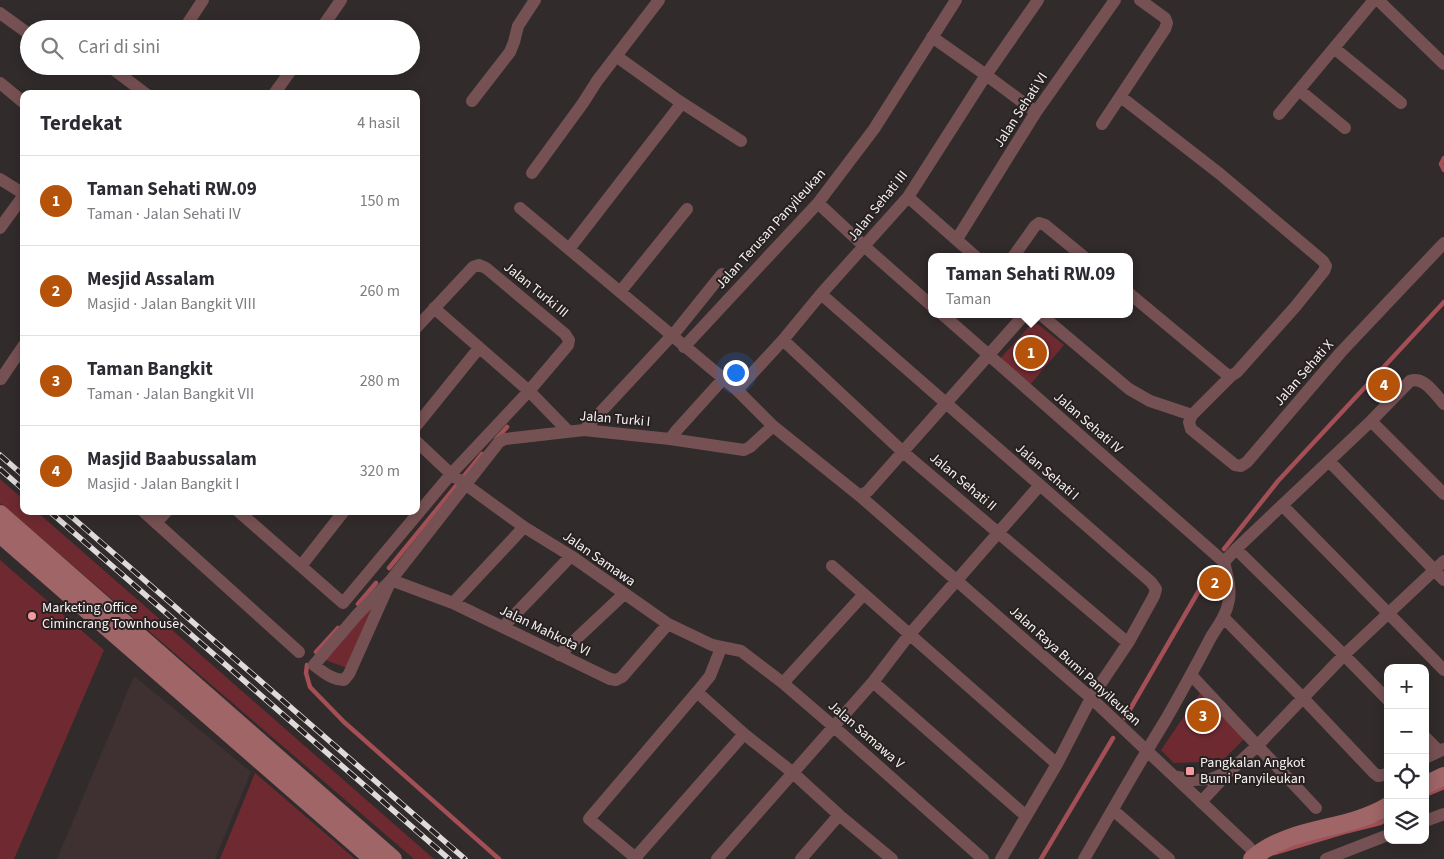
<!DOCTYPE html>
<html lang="id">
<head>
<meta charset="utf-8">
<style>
  :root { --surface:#fff; --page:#f2f2f3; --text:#2b2b33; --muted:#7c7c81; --line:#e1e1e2; --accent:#b45309 }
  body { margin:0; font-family:"Source Sans 3",sans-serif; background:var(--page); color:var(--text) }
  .controls { position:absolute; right:15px; bottom:15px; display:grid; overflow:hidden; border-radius:10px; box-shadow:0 2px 12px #0003 }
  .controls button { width:45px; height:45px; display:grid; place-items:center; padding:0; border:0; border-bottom:1px solid var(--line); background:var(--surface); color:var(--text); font:25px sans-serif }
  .you { position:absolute; left:735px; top:372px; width:18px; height:18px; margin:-12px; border:4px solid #fff; border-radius:50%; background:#1a73e8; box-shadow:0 0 0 8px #1a73e833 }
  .badge { display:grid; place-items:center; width:32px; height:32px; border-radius:50%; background:var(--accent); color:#fff; font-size:16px; font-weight:700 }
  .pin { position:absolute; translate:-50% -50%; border:2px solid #fff; box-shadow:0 1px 5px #0006 }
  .popup { position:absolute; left:928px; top:253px; width:205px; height:65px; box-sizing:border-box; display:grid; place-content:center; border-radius:10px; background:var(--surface); filter:drop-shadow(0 1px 4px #0005); font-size:16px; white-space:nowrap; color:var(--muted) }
  .popup b { font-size:19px; color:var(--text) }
  .popup::after { content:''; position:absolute; left:50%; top:100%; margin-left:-10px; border:10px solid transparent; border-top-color:var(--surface) }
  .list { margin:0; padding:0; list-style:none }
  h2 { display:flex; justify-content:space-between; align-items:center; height:65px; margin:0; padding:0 20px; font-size:21px }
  h2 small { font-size:16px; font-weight:400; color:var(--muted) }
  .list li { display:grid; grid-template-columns:32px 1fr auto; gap:15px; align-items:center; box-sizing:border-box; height:90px; padding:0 20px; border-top:1px solid var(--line) }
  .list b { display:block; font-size:19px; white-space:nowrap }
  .list p { margin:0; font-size:16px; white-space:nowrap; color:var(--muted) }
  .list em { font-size:16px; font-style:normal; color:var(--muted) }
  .icon { flex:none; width:28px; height:28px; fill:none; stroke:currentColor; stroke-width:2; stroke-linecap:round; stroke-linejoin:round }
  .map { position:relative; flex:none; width:1444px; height:859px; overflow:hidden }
  .search { position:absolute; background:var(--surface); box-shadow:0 2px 12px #0003; left:20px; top:20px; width:400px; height:55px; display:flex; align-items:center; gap:12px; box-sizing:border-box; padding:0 18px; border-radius:28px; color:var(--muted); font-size:19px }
  .panel { position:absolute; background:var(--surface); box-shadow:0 2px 12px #0003; left:20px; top:90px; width:400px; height:425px; border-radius:10px }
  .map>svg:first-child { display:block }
  .built { fill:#3f3031 }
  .green { fill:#6f2a31 }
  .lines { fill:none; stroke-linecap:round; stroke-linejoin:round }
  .stream { stroke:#a34f56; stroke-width:4.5 }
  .street { stroke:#765153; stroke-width:12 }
  .secondary { stroke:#9f6567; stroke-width:18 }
  .rail-casing { stroke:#e0dbdb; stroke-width:5.5 }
  .rail { stroke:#282121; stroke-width:4; stroke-dasharray:11; stroke-linecap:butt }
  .poi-dot { fill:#f49b9f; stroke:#282121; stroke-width:2 }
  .labels { text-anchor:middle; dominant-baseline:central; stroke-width:4; stroke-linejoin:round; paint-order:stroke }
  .street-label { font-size:14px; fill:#f7f2f2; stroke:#282121 }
  .poi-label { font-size:14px; fill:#f7f2f2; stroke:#282121; text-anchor:start }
</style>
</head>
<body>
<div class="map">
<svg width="1444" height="859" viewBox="0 0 1444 859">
  <rect width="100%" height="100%" fill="#322b2b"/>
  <path class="built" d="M134 676 251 772 215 859H57Z"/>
  <path class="green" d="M1034 321 1064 345 1029 386 998 361Z
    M0 479 24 500V511H36L434 859H414L0 503Z
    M0 560 104 650 14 859H0Z
    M379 595 347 668 320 658Z
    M1200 693 1244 739 1222 761 1174 763 1161 750Z
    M255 773 355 859H220Z"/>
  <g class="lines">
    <path class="stream" d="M1444 158 1441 164 1444 170
      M496 439 507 427
      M1224 549 1278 481 1444 302
      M389 568 482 454
      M358 604 376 583
      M316 652 338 628
      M307 665 306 673 310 687 344 722 499 859
      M1125 718 1201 587
      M1425 795 1444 787
      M1274 853 1344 832 1380 823 1388 819
      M1041 859 1113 738"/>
    <path class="street" d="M1378 0 1444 64
      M0 13 29 34
      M184 29 203 0
      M321 29 341 0
      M932 37 986 75 1036 112
      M1334 48 1401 103
      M616 56 676 99 741 141
      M109 66 146 94
      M0 83 23 102
      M1299 90 1345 128
      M274 94 294 66
      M1121 97 1220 174 1323 261 1326 266 1324 271 1295 307 1237 372 1231 376 1225 373 1130 294
      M472 101 510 52 514 42 518 26 535 0
      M1279 114 1374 0
      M1102 124 1165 29 1167 23 1165 18 1140 0
      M532 173 583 103 597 81 659 0
      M0 179 24 194
      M908 197 976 257
      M818 203 864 246 932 306
      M520 208 737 390 773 426 860 496 1091 698 1249 847
      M0 228 24 195
      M957 239 1036 112 1115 0
      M569 249 678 108
      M1013 257 1035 226 1039 223 1045 225 1084 257
      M620 292 687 209
      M821 294 1151 582 1156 589 1154 596 1128 643 1091 698 1057 764 1001 859
      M434 308 529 391 568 431
      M942 314 1224 562
      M1040 314 1129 389 1150 401 1192 415
      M783 340 903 452 1128 643
      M684 347 818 203 874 129 956 0
      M1231 376 1192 415 1189 422 1191 429 1235 465 1241 466 1247 462 1341 352 1444 243
      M1 379 24 345
      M737 390 783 340 821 294 908 197 986 75 1038 0
      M1371 421 1444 494
      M416 426 479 348
      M584 430 677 330 722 274
      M670 439 676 431 723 379
      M416 441 451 474 524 527 571 556 668 624 712 645 741 651 783 683 833 726 983 859
      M1329 461 1444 580
      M860 496 868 491 1025 314
      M1282 505 1444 670
      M143 511 299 652
      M238 511 343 603 451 474 529 391 568 345 569 340 565 334 486 268 479 265 473 267 416 328
      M156 523 167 511
      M1236 549 1344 655 1388 700
      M1224 562 1236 549 1371 421 1410 381C1424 376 1435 394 1444 404
      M301 566 344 511
      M832 566 1057 764
      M391 580 349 674 344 680C332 680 323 672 314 665L357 615 391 580 499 442 505 439 584 430 670 439 744 450 750 447 773 426
      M391 580 453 603 610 679 616 680 622 677 668 624
      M453 603 524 527
      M1224 618 1303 698 1374 773 1378 776 1388 774
      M503 627 571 556
      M559 655 624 594
      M1192 676 1316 808
      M873 682 1026 816
      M783 683 864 594
      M697 692 744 734 792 772 839 815 892 859
      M1425 737 1439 751
      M1425 758 1444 749
      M1174 776 1193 780 1211 779 1230 771 1257 746 1344 655 1444 561
      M1201 802 1226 775
      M1113 810 1169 859
      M1425 821 1444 814
      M635 858 744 734
      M637 859 589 819 697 692 710 676 721 648
      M717 859 873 682 909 635 1040 485
      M801 859 839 815
      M1084 859C1111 813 1137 766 1165 721 1181 693 1196 666 1211 637 1219 624 1226 616 1229 600 1231 586 1227 575 1224 562
      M1326 859 1388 835"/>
    <path class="secondary" d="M0 514 393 859
      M0 534 373 859
      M1425 785 1444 776
      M1252 859C1291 825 1345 832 1388 806"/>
    <defs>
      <path id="rail" d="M0 455 24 476
        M0 469 24 490
        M49 511 449 859
        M65 511 465 859"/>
    </defs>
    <use href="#rail" class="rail-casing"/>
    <use href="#rail" class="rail"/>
  </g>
  <g class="poi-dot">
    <circle cx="32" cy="616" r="5"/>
    <rect x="1185" y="766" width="10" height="10" rx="2.5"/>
  </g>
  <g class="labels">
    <g class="street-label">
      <text transform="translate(1021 110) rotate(-57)">Jalan Sehati VI</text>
      <text transform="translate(878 206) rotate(-51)">Jalan Sehati III</text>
      <text transform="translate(771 229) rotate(-48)">Jalan Terusan Panyileukan</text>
      <text transform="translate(536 290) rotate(39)">Jalan Turki III</text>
      <text transform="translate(1304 373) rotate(-49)">Jalan Sehati X</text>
      <text transform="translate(615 419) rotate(5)">Jalan Turki I</text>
      <text transform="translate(1088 423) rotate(41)">Jalan Sehati IV</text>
      <text transform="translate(1047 472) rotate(41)">Jalan Sehati I</text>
      <text transform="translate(963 482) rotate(40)">Jalan Sehati II</text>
      <text transform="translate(599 559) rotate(35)">Jalan Samawa</text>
      <text transform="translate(545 631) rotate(26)">Jalan Mahkota VI</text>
      <text transform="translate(1075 666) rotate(42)">Jalan Raya Bumi Panyileukan</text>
      <text transform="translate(866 735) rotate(41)">Jalan Samawa V</text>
    </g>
    <g class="poi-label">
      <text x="42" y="608">Marketing Office<tspan x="42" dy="16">Cimincrang Townhouse</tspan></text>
      <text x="1200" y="763">Pangkalan Angkot<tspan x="1200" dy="16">Bumi Panyileukan</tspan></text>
    </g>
  </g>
</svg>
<div class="controls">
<button>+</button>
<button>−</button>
<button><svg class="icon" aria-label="locate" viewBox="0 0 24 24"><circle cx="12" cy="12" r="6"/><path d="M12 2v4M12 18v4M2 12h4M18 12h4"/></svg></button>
<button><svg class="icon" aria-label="layers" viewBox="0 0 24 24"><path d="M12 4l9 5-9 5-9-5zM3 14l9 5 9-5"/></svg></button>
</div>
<div class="you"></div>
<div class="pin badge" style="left:1031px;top:353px">1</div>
<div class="popup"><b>Taman Sehati RW.09</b>Taman</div>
<div class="pin badge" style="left:1215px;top:583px">2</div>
<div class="pin badge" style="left:1203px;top:716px">3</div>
<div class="pin badge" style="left:1384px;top:385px">4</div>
<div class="search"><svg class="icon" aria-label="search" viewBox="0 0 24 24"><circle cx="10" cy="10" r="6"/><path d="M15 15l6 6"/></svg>Cari di sini</div>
<section class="panel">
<h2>Terdekat<small>4 hasil</small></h2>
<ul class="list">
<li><span class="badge">1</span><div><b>Taman Sehati RW.09</b><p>Taman · Jalan Sehati IV</p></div><em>150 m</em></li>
<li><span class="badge">2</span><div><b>Mesjid Assalam</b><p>Masjid · Jalan Bangkit VIII</p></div><em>260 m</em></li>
<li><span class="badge">3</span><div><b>Taman Bangkit</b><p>Taman · Jalan Bangkit VII</p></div><em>280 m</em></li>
<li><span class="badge">4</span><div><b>Masjid Baabussalam</b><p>Masjid · Jalan Bangkit I</p></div><em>320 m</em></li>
</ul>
</section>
</div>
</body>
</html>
